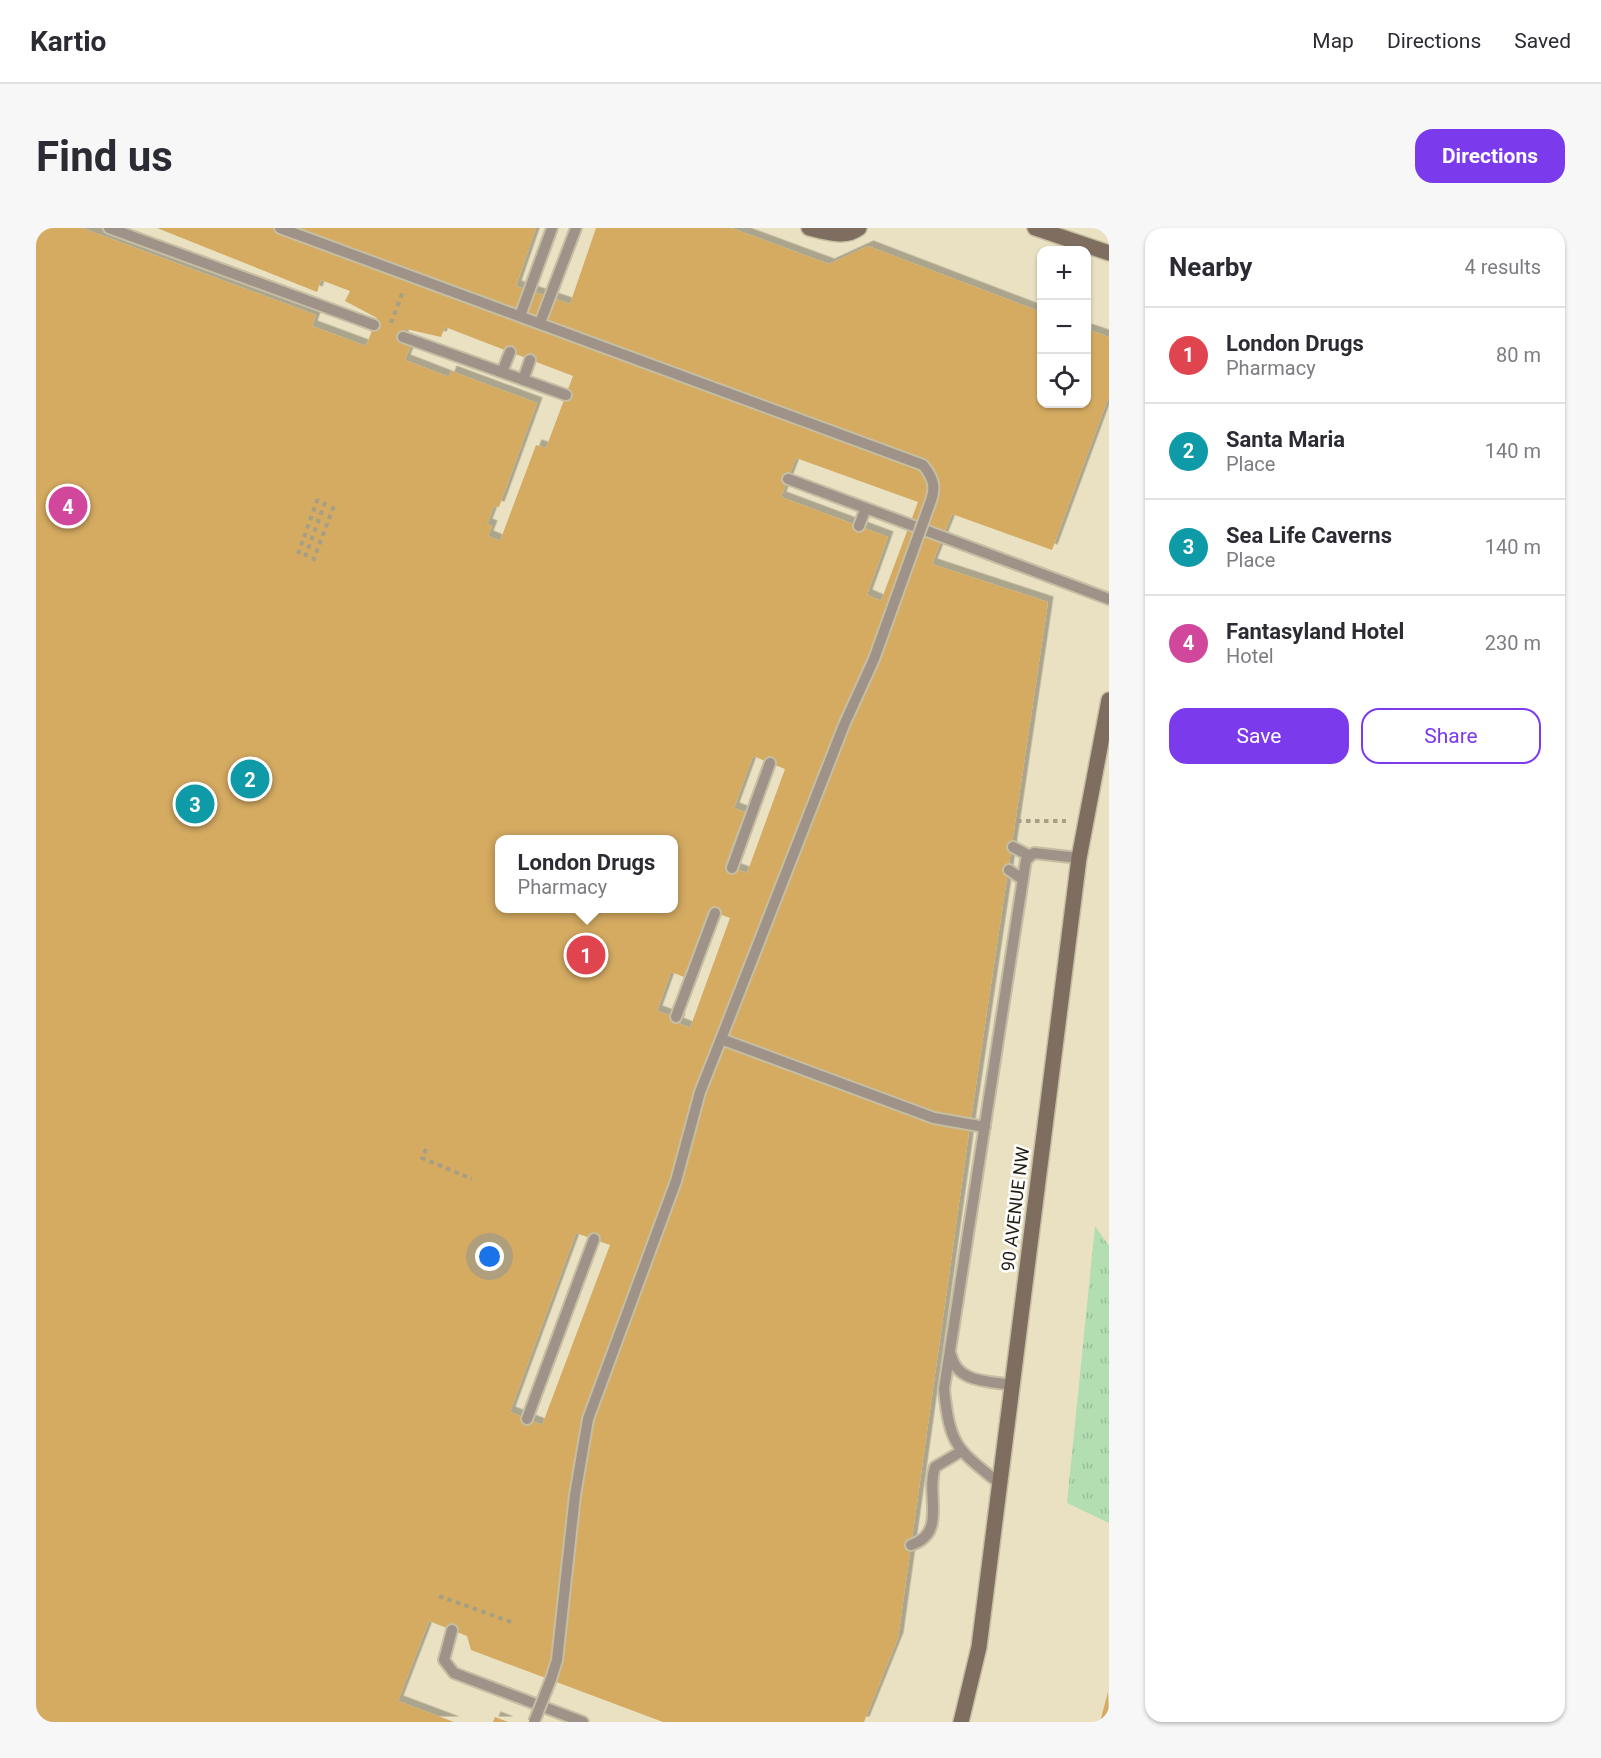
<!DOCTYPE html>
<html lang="en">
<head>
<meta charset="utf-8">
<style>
  :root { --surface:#fff; --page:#f7f7f7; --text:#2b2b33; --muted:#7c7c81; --line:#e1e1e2; --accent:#7c3aed }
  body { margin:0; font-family:Roboto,sans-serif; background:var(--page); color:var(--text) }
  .controls { position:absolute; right:18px; top:18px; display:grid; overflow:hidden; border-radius:12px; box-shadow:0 2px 4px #0004 }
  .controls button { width:54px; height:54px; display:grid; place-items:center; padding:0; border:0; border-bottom:2px solid var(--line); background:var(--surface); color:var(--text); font:30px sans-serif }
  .you { position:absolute; left:454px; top:1029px; width:21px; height:21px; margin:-15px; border:4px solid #fff; border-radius:50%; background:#1a73e8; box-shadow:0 0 0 9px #1a73e833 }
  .badge { display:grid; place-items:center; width:39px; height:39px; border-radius:50%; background:var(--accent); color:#fff; font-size:20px; font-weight:700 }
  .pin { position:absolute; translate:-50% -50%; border:3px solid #fff; box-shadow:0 2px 6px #0006 }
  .popup { position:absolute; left:459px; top:607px; width:183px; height:78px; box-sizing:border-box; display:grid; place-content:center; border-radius:12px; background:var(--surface); filter:drop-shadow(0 2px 4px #0005); font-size:20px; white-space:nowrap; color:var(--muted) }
  .popup b { font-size:22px; color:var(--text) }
  .popup::after { content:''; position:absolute; left:50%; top:100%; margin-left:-12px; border:12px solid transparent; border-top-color:var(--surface) }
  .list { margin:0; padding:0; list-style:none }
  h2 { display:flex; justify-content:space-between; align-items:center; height:78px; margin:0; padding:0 24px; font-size:26px }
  h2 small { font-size:20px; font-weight:400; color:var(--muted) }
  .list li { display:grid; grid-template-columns:39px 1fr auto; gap:18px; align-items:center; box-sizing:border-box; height:96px; padding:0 24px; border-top:2px solid var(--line) }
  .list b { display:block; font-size:22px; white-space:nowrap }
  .list p { margin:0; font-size:20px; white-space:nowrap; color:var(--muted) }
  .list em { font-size:20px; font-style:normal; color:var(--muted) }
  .actions { display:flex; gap:12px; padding:18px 24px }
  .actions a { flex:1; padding:14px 0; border:2px solid var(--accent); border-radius:18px; text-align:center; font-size:21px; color:var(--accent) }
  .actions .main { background:var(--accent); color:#fff }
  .icon { flex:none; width:33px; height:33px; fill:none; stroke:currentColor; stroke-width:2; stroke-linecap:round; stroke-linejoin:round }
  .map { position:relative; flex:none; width:1073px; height:1494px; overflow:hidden; border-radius:18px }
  header { display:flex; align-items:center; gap:36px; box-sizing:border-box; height:84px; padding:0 30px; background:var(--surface); border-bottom:2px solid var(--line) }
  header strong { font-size:28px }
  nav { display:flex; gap:33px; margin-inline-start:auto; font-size:21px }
  .intro { display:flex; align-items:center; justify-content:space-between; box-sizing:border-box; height:144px; padding:0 36px }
  h1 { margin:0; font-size:42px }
  .button { padding:15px 27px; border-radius:18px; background:var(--accent); color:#fff; font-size:21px; font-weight:700 }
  main { display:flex; gap:36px; padding:0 36px }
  aside { flex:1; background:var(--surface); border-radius:18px; box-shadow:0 2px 4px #0004 }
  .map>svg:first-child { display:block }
  .grass { fill:url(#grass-tufts) }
  .building { fill:#d5ab62; fill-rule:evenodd; filter:url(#shadow) }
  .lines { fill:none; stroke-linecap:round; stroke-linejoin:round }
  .lane-casing { stroke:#c5bea2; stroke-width:14 }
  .secondary-casing { stroke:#c5bea2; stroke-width:18 }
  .path { stroke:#a59f85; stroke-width:4; stroke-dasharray:4.5 4.5; stroke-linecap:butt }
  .lane { stroke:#9f9389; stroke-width:10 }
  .secondary { stroke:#7f6e60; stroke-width:15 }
  .lane-bridge-casing { stroke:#c5bea2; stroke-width:14; stroke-linecap:butt }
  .lane-bridge { stroke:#9f9389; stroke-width:10 }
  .labels { text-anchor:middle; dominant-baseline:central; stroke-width:5; stroke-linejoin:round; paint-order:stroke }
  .street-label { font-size:18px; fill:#221f13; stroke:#fff }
</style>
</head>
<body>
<header>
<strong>Kartio</strong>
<nav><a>Map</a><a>Directions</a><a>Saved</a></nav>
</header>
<div class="intro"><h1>Find us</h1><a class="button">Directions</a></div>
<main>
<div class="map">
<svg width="1073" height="1494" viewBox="0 0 1073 1494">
  <defs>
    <pattern id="grass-tufts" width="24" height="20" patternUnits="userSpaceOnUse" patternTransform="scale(1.5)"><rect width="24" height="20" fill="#b3deb2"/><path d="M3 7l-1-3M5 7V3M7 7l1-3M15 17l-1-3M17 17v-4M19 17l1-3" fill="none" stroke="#9abe98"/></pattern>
    <filter id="shadow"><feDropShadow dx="5.5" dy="-5.5" stdDeviation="0" flood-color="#0004"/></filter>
  </defs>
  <rect width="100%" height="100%" fill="#e9e1c1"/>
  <path class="grass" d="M1059 998 1073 1018V1295L1031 1275Z"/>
  <path class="building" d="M0 0H46L280 87 276 98 330 118 341 90 309 73 314 63 285 52 281 64 121 0H500L480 58 534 76 560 0H695L793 36 832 18 1005 84V176H1050V101L1073 109V168L1016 322 916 286 896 336 1012 374 934 897 862 1410 828 1494H627L435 1422 431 1408 393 1393 362 1473 418 1494H0ZM409 99 537 148 510 220 500 217 464 313 452 308 456 298 451 296 458 278 463 279 501 175 415 143 413 149 369 132 376 115 366 111 370 101 405 109ZM760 230 882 274 845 373 831 367 852 309 745 269ZM717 528 749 541 711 645 689 637 709 584 698 580ZM463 612H637V680H463ZM672 682 694 690 654 800 642 795 644 791 621 783 635 744 648 749ZM540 1005 574 1017 506 1197 474 1184Z
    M1072 1464 1073 1494H1064Z
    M459 1489 472 1494H457Z"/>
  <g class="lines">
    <defs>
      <path id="lane" d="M73 0 338 97
        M244 0 887 237C899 252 900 261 893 278
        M484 88 516 0
        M504 95 540 0
        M367 109 530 167
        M466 144 474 124
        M487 152 494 132
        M752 251 1073 371
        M823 298 829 282
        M977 619 994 628
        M696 640 734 535
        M973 642 986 651
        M640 789 679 685
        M685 811 808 497 838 431 875 328
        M915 1127C921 1155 952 1153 976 1157
        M491 1191 558 1011
        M964 1256C921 1221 914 1219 908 1161L989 638 990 632 998 625 1043 630
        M875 1317C912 1305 889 1266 899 1239L924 1224
        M416 1402 408 1432 418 1445 547 1494
        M515 1451 521 1432 539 1267 552 1191 640 953 664 864 685 811 898 890 949 899"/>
      <path id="secondary" d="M773 0C789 4 809 11 823 0
        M999 0 1073 25
        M925 1494 943 1419 1043 630 1073 472"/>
    </defs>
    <use href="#lane" class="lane-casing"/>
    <use href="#secondary" class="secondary-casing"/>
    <path class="path" d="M355 95 367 63
      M262 326 282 270
      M269 329 290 272
      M277 333 299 275
      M981 593H1030
      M390 921 386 930 436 951
      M403 1368 475 1394"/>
    <use href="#lane" class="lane"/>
    <use href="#secondary" class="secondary"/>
    <defs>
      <path id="lane-bridge" d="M875 328 893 278
        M498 1494 515 1451"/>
    </defs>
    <use href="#lane-bridge" class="lane-bridge-casing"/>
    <use href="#lane-bridge" class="lane-bridge"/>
  </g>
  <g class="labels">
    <g class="street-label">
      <text transform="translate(979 981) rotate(-83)">90 AVENUE NW</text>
    </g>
  </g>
</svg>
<div class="controls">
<button>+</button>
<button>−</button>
<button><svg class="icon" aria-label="locate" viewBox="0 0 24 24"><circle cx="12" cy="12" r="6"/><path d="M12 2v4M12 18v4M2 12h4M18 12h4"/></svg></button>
</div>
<div class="you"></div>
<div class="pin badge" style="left:550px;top:727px;background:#e0444e">1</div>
<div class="popup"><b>London Drugs</b>Pharmacy</div>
<div class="pin badge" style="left:214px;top:551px;background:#0f9aa8">2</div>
<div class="pin badge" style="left:159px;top:576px;background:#0f9aa8">3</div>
<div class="pin badge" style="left:32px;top:278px;background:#d1479c">4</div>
</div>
<aside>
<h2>Nearby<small>4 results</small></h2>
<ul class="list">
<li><span class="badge" style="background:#e0444e">1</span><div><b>London Drugs</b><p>Pharmacy</p></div><em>80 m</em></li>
<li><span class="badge" style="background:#0f9aa8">2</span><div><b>Santa Maria</b><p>Place</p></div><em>140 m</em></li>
<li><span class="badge" style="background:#0f9aa8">3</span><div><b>Sea Life Caverns</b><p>Place</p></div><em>140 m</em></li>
<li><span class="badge" style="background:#d1479c">4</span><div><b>Fantasyland Hotel</b><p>Hotel</p></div><em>230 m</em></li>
</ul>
<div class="actions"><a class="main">Save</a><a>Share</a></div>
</aside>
</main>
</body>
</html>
